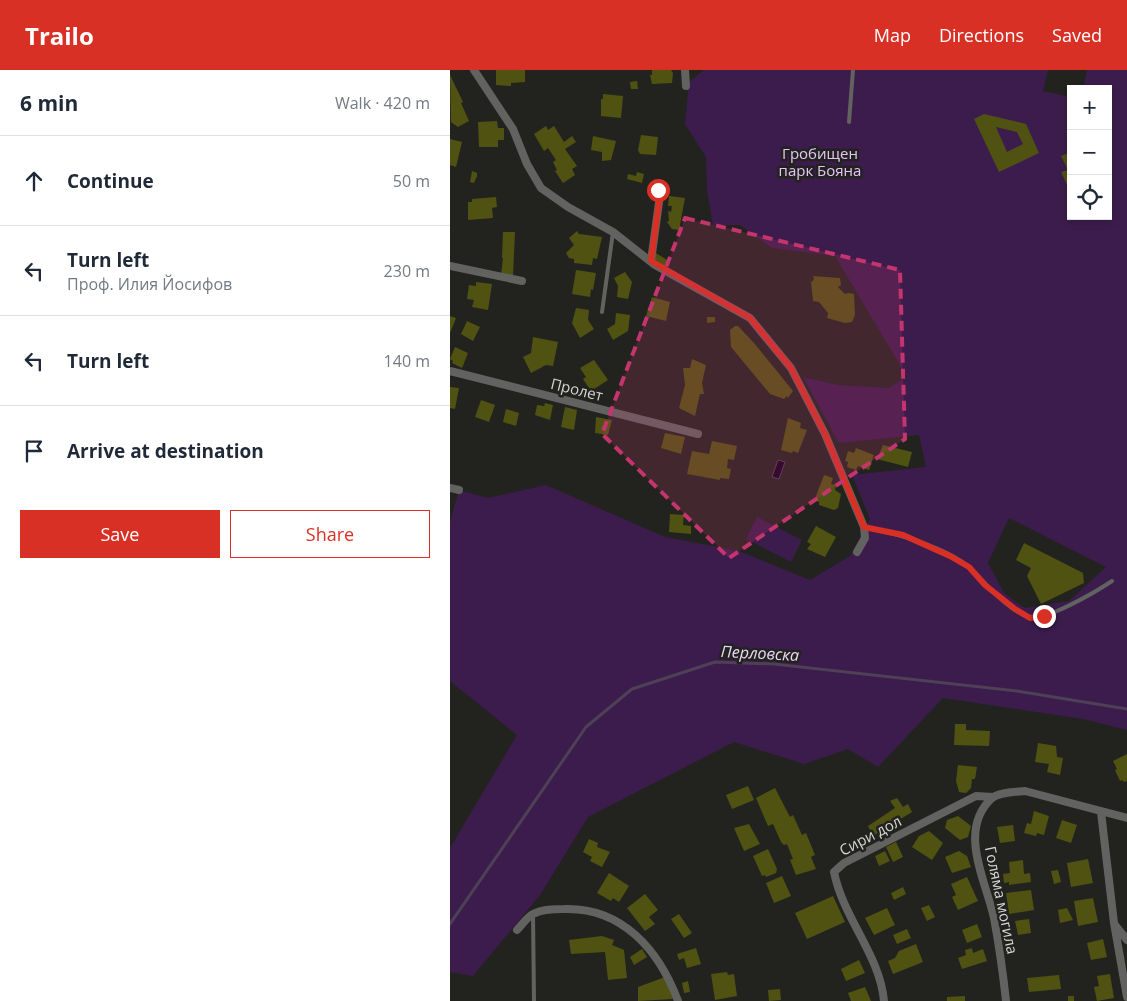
<!DOCTYPE html>
<html lang="en">
<head>
<meta charset="utf-8">
<style>
  :root { --surface:#fff; --page:#f6f6f7; --text:#1f2937; --muted:#747a83; --line:#e0e1e3; --accent:#d93025 }
  body { margin:0; font-family:"Open Sans",sans-serif; background:var(--page); color:var(--text) }
  .controls { position:absolute; right:15px; top:15px; display:grid; overflow:hidden; border-radius:0px; box-shadow:0 2px 8px #0003 }
  .controls button { width:45px; height:45px; display:grid; place-items:center; padding:0; border:0; border-bottom:1px solid var(--line); background:var(--surface); color:var(--text); font:25px sans-serif }
  .stop { position:absolute; width:15px; height:15px; margin:-11px; border:4px solid #d93025; border-radius:50%; background:#fff }
  .stop.end { background:#d93025; border-color:#fff; box-shadow:0 1px 5px #0008 }
  .list { margin:0; padding:0; list-style:none }
  h2 { display:flex; justify-content:space-between; align-items:center; height:65px; margin:0; padding:0 20px; font-size:21px }
  h2 small { font-size:16px; font-weight:400; color:var(--muted) }
  .list li { display:grid; grid-template-columns:32px 1fr auto; gap:15px; align-items:center; box-sizing:border-box; height:90px; padding:0 20px; border-top:1px solid var(--line) }
  .list b { display:block; font-size:19px; white-space:nowrap }
  .list p { margin:0; font-size:16px; white-space:nowrap; color:var(--muted) }
  .list em { font-size:16px; font-style:normal; color:var(--muted) }
  .actions { display:flex; gap:10px; padding:15px 20px }
  .actions a { flex:1; padding:11px 0; border:1px solid var(--accent); border-radius:0px; text-align:center; font-size:18px; color:var(--accent) }
  .actions .main { background:var(--accent); color:#fff }
  .icon { flex:none; width:28px; height:28px; fill:none; stroke:currentColor; stroke-width:2; stroke-linecap:round; stroke-linejoin:round }
  .map { position:relative; flex:none; width:677px; height:931px; overflow:hidden }
  header { display:flex; align-items:center; gap:30px; box-sizing:border-box; height:70px; padding:0 25px; background:var(--accent); color:#fff }
  header strong { font-size:24px }
  nav { display:flex; gap:28px; margin-inline-start:auto; font-size:18px }
  main { display:flex }
  aside { flex:1; background:var(--surface) }
  .map>svg:first-child { display:block }
  .green { fill:#3c1c4c; fill-rule:evenodd }
  .water { fill:#13001f; stroke:#4e4055 }
  .lines { fill:none; stroke-linecap:round; stroke-linejoin:round }
  .stream { stroke:#4e4055; stroke-width:3 }
  .building { fill:#505212; fill-rule:evenodd }
  .lane { stroke:#626260; stroke-width:4 }
  .street { stroke:#626260; stroke-width:8 }
  .route { stroke:#d93025; stroke-width:6 }
  .marked { fill:#c5356d; fill-opacity:0.2; stroke:#c5356d; stroke-width:4; stroke-dasharray:10 6; stroke-linejoin:round }
  .labels { text-anchor:middle; dominant-baseline:central; stroke-width:5; stroke-linejoin:round; paint-order:stroke }
  .park-label { font-size:15px; fill:#e5c3f8; stroke:#22231f }
  .street-label { font-size:15px; fill:#d6d7d4; stroke:#22231f }
  .water-label { font-size:16px; font-style:italic; fill:#edd6fa; stroke:#22231f }
</style>
</head>
<body>
<header>
<strong>Trailo</strong>
<nav><a>Map</a><a>Directions</a><a>Saved</a></nav>
</header>
<main>
<aside>
<h2>6 min<small>Walk · 420 m</small></h2>
<ul class="list">
<li><svg class="icon" aria-label="ahead" viewBox="0 0 24 24"><path d="M12 20V5M6 11l6-6 6 6"/></svg><div><b>Continue</b></div><em>50 m</em></li>
<li><svg class="icon" aria-label="left" viewBox="0 0 24 24"><path d="M17 20v-9H6M10 6l-5 5 5 5"/></svg><div><b>Turn left</b><p>Проф. Илия Йосифов</p></div><em>230 m</em></li>
<li><svg class="icon" aria-label="left" viewBox="0 0 24 24"><path d="M17 20v-9H6M10 6l-5 5 5 5"/></svg><div><b>Turn left</b></div><em>140 m</em></li>
<li><svg class="icon" aria-label="arrive" viewBox="0 0 24 24"><path d="M6 21V4h12l-3 4 3 4H6"/></svg><div><b>Arrive at destination</b></div></li>
</ul>
<div class="actions"><a class="main">Save</a><a>Share</a></div>
</aside>
<div class="map">
<svg width="677" height="931" viewBox="0 0 677 931">
  <rect width="100%" height="100%" fill="#22231f"/>
  <path class="green" d="M254 0H598L593 21 621 27V146H658V19H633L637 0H677V660L633 649 493 628 428 697 398 679 354 694 284 672 138 747 90 825 23 906 0 902V778L67 665 0 611V452L9 420 38 428 96 415 215 467 289 481 360 510 400 486 420 449 402 405 476 397 469 365 389 373 353 307 388 315 438 318 457 307 385 186 322 178 290 155H263L257 120 256 87 235 54 239 12ZM559 448 656 497 619 531 575 538 554 523 538 493Z
    M307 447 352 470 341 492 296 469Z"/>
  <path class="water" d="M328 390 335 392 329 409 322 407Z"/>
  <g class="lines">
    <path class="stream" d="M0 854 136 657 182 619 265 592 324 594 567 621 677 639"/>
  </g>
  <path class="building" d="M46 0H75V12L61 13V16L46 15Z
    M202 0H221L223 3 222 13 202 14 200 5H202Z
    M0 5 13 32 11 33 19 51 8 57 1 52Z
    M187 11 188 19H181L180 12Z
    M153 24 173 26 171 48 151 46V29H153Z
    M534 44 576 54 589 83 549 102 524 49ZM546 57 567 62 573 74 557 82Z
    M47 51 48 58H54V70H48V77H29L28 52Z
    M96 56 98 60 104 56 114 72 122 66 126 72 115 79 127 96 122 99 125 105 113 113 105 101 107 100 103 92 106 90 98 78 94 81 84 64Z
    M191 65 208 67 206 85 190 84 188 80Z
    M143 66 166 71 161 90 152 91V82L141 80Z
    M0 69 12 72 6 97 0 95Z
    M621 82V116L618 117 611 102 618 100 611 86Z
    M22 101 27 103V106L24 113 20 112Z
    M187 102 194 104 192 113 177 109 178 104 186 106Z
    M219 126 235 128 229 160 222 159 217 152 219 151 218 141 221 142 222 136H218Z
    M46 127 47 137 42 138 43 148 18 150V132H22V129Z
    M127 161 129 164 152 167 147 189 143 188 142 195 124 193V189L119 188 116 183 124 175 119 168Z
    M53 162H65L63 206 51 205 53 188H52Z
    M204 182 219 191 216 197 203 189Z
    M126 200 146 203 143 220 141 219 140 227 122 224Z
    M175 202 182 212 178 229 167 227 168 216 164 208Z
    M363 206 390 208 391 215 388 217 395 224 398 223 404 224 405 245 402 252 395 253 377 248 378 243 369 232 363 231 361 212 364 210Z
    M26 212 42 214 38 240 22 237 24 230 17 229 19 215 26 216Z
    M202 227 220 232 216 251 196 246Z
    M126 238 139 240 138 250 144 259 130 268 122 253Z
    M166 243 180 245 178 261 163 270 157 259 165 254Z
    M0 246 6 248 0 263Z
    M257 247H265V252L257 253Z
    M17 251 30 257 23 271 11 264Z
    M285 256H288L304 273 343 321 338 328 337 326 334 329 320 324 281 277 280 260Z
    M83 267 108 272 103 296 96 295 81 303 73 287 81 283Z
    M5 277 18 283 12 298 2 293 3 291 0 289Z
    M242 289 256 295 252 313 254 324H250L245 346 229 338 235 315 233 298H240Z
    M144 290 158 310 141 321 133 309 136 307 130 298Z
    M0 317 9 318 5 339 0 338Z
    M31 330 45 335 39 352 25 347Z
    M95 333 103 335 100 350 85 345 87 335 94 336Z
    M115 337 127 340 124 360 111 357Z
    M56 339 69 343 66 356 53 352Z
    M146 347 162 350 158 365 145 363Z
    M338 348 351 353 350 358 357 360 348 383 343 381 342 383 331 380Z
    M215 363 235 367 231 384 211 378Z
    M262 371 287 376 284 390 278 389 277 398 281 399 279 409 270 408V410L237 404 242 381 259 384Z
    M433 375 462 382 458 397 427 389Z
    M406 378 424 385 419 400 408 396 406 400 397 397 398 392 395 391 398 381 404 383Z
    M374 405 383 408 381 414 386 415 385 420 391 424 388 438 384 440 369 435V432L367 431 366 426Z
    M220 444 234 445 233 455 241 456V464L219 462Z
    M366 456 386 467 375 487 357 479 361 474 357 472Z
    M574 473 633 503 634 513 591 534 577 506 581 498 566 490Z
    M505 654H516V660L540 661 539 676 504 675Z
    M588 673 606 676 607 687 613 688 610 705 597 702 599 694 585 692Z
    M677 684V711L674 712 672 710 670 711 665 700 667 699 663 691Z
    M508 695 527 697 525 709H522L521 718 516 723 509 722 506 711Z
    M298 716 304 730 282 739 276 725Z
    M325 718 340 747 343 745 352 765 356 763 365 785 361 787 366 799 346 805 340 790 343 789 337 774 334 775 331 772 323 754 318 756 306 728Z
    M447 728 453 737 458 734 462 742 423 766 418 756 445 738 440 731Z
    M584 741 599 746 594 765 587 763 586 766 574 763 577 753 581 754Z
    M508 746 521 756 518 767 510 770 495 758 497 750Z
    M612 750 627 755 621 773 606 768Z
    M299 754 310 774 294 781 284 758Z
    M563 755 565 771 550 773 547 757Z
    M479 761 493 773 482 790 462 777 469 766Z
    M139 769 148 773 147 777 160 782 152 797 140 791 142 787 133 782Z
    M446 772 453 787 443 792 436 777Z
    M318 779 327 799 326 803 316 807 315 805 312 806 303 786Z
    M435 781 440 791 429 796 425 786Z
    M509 781 517 786 521 797 502 803 495 787Z
    M638 789 643 813 621 817 617 793Z
    M573 790 574 804 580 803 581 812 559 815V812L554 813 553 804 560 803 559 792Z
    M608 800 611 812 604 814 601 801Z
    M159 803 179 816 169 832 163 828 161 831 147 823Z
    M332 806 341 826 324 833 316 813Z
    M517 807 528 831 508 840 502 827 506 825 501 814Z
    M453 817 456 824 444 830 441 823Z
    M581 820 584 840 559 844 556 823Z
    M195 824 208 840 199 847 205 854 195 861 177 838Z
    M383 826 395 852 357 869 345 843Z
    M643 828 648 852 628 856 624 831Z
    M479 835 485 847 477 851 471 838Z
    M437 838 445 855 424 865 415 848Z
    M617 838 623 850 610 853 608 840Z
    M229 844 242 863 234 868 221 849Z
    M579 849 581 863 568 865 565 851Z
    M527 854 532 867 517 873 512 860Z
    M457 859 461 868 447 874 443 865Z
    M152 866 164 870 162 875 174 880 177 908 158 910 155 882 121 884 119 870Z
    M564 867 565 874 554 876 553 869Z
    M653 869 657 887 641 890 637 873Z
    M466 874 473 892 443 904 438 891 445 888 449 881Z
    M246 878 251 894 237 898 234 888 229 890 227 884Z
    M522 878 523 883 533 879 537 891 512 899 508 888 516 885 515 880Z
    M192 879 197 887 184 895 180 887Z
    M409 890 415 903 396 911 391 899Z
    M277 902 278 905 284 904 287 926 265 930 261 904Z
    M660 904 664 928 647 931 644 917 649 916 647 906Z
    M609 905 611 919 579 922 577 908Z
    M215 907 223 929 188 931V917Z
    M238 911 240 922 234 923 232 913Z
    M415 917 421 931H401L398 923Z
    M330 919 331 930 319 931 318 920Z
    M515 926V931H497V927Z
    M618 926H624V931H618Z"/>
  <g class="lines">
    <path class="lane" d="M399 52 403 0
      M152 242 163 162
      M414 457C444 463 497 477 520 498 537 514 555 539 579 547 595 552 647 521 662 511
      M83 844 84 931"/>
    <path class="street" d="M24 0 63 59 77 94 91 118 118 137 163 162 205 195 300 248 341 298 375 364 414 457 415 468 407 482
      M235 0 236 16
      M201 191 210 125 208 120
      M0 196 72 211
      M0 301 248 364
      M0 418 9 420
      M651 742 664 853 677 927
      M665 855 677 870
      M67 860C72 855 77 847 83 844 92 839 104 839 114 839 172 837 209 880 228 931
      M434 931C430 885 393 848 384 802L394 793 526 726 543 727
      M556 931C553 903 549 875 544 848 536 811 507 760 542 728 550 722 566 722 575 721L677 748"/>
  </g>
  <g class="lines">
    <path class="route" d="M208 120 210 125 201 191 300 248 341 298 375 364 414 457 453 465 500 486 519 497 535 515 565 539 580 548 594 546"/>
  </g>
  <path class="marked" d="M235 148 450 200 455 369 279 488 152 364Z"/>
  <g class="labels">
    <g class="park-label">
      <text x="370" y="83">Гробищен<tspan x="370" dy="17">парк Бояна</tspan></text>
    </g>
    <g class="street-label">
      <text transform="translate(127 319) rotate(14)">Пролет</text>
      <text transform="translate(420 765) rotate(-28)">Сири дол</text>
      <text transform="translate(552 830) rotate(78)">Голяма могила</text>
    </g>
    <g class="water-label">
      <text transform="translate(310 583) rotate(3)">Перловска</text>
    </g>
  </g>
</svg>
<div class="controls">
<button>+</button>
<button>−</button>
<button><svg class="icon" aria-label="locate" viewBox="0 0 24 24"><circle cx="12" cy="12" r="6"/><path d="M12 2v4M12 18v4M2 12h4M18 12h4"/></svg></button>
</div>
<div class="stop" style="left:208px;top:120px"></div>
<div class="stop end" style="left:594px;top:546px"></div>
</div>
</main>
</body>
</html>
